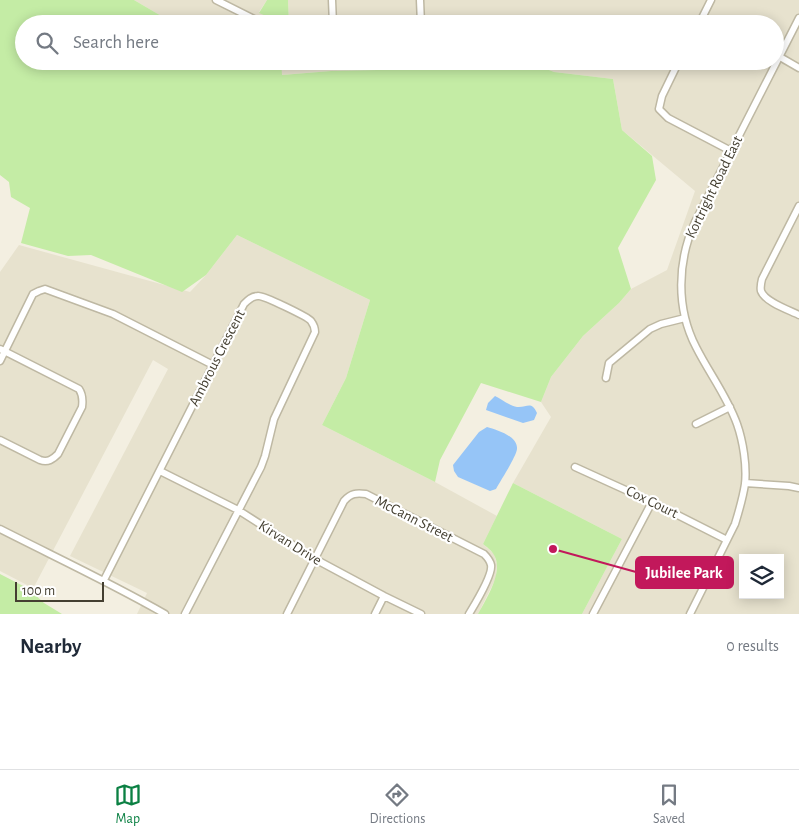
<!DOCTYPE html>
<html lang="en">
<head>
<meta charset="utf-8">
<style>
  :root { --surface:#fff; --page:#f2f2f3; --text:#1f2937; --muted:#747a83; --line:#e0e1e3; --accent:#0b8043 }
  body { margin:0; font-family:"Alegreya Sans",sans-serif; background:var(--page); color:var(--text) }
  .controls { position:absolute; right:15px; bottom:15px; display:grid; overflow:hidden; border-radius:0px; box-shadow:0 2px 12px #0003 }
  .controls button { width:45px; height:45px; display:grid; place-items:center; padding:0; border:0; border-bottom:1px solid var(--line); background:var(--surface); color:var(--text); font:25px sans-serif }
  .scale { position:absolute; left:15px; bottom:12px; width:89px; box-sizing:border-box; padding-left:5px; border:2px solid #443f31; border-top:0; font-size:14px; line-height:18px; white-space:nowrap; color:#443f31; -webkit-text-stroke:4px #fff; paint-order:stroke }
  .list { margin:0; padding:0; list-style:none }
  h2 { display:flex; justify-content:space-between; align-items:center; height:65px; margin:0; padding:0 20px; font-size:21px }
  h2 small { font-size:16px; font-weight:400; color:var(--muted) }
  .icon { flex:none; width:28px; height:28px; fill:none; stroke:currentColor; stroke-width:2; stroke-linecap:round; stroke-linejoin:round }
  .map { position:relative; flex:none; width:799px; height:614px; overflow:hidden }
  .search { position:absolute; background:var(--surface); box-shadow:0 2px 12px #0003; left:15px; right:15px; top:15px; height:55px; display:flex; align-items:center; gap:12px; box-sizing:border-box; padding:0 18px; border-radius:28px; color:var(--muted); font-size:19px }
  .sheet { height:155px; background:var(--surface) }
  nav { display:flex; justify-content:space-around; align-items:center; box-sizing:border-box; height:70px; border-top:1px solid var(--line); background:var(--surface); font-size:14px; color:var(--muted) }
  nav a { display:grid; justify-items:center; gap:2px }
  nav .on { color:var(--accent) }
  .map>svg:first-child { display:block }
  .residential { fill:#e7e2ce; fill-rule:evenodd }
  .green { fill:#c4eca5 }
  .water { fill:#96c5f7 }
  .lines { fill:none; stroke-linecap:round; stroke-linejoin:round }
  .minor-casing { stroke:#beb8a3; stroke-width:9 }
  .minor { stroke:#fff; stroke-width:6 }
  .labels { text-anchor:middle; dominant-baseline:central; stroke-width:4.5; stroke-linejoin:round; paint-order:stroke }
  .street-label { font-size:15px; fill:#443f31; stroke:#fff }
  .leader { fill:none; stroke:#c2185b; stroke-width:2 }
  .callout-dot { fill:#c2185b; stroke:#fff; stroke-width:2 }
  .callout { fill:#c2185b; stroke:#c2185b; stroke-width:2 }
  .callout-label { font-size:16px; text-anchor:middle; font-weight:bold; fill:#fff }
</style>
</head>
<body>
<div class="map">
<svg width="799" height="614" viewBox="0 0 799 614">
  <rect width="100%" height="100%" fill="#f3efe1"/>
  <path class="residential" d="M134 0H267L259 12 289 20 288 0H799V614H582L622 539 513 483 551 417 541 402 551 377 583 336 619 303 631 289 667 270 695 191 622 130 613 79 554 72 534 64 481 67 432 62 377 70 331 71 281 75V61H775V24H175ZM743 558H780V595H743Z
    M237 235 370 300 346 378 322 425 435 482 497 516 483 544 494 554 497 564 496 578 478 614H137L147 593 70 556 168 369 153 360 35 585 31 587 0 571V272L19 245 190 292 206 275Z"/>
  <path class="green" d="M0 0H134L175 24H24V61H281L282 75 331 71 377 70 432 62 481 67 534 64 554 72 613 79 622 130 652 156 656 180 618 248 631 289 619 303 583 336 551 377 541 402 481 383 440 460 435 482 322 425 346 378 370 300 237 235 206 275 182 292 91 255 68 256 21 243 30 208 11 197 9 182 0 175Z
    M267 0H288L289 23 278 21 259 13Z
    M513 483 622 539 582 614H478C486 599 504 572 494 555 492 551 487 547 483 544Z
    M0 574 29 589 44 603 62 614H0Z"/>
  <path class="water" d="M495 396C501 399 510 406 517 407 527 408 531 400 537 413L534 420 523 423 486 410 488 403Z
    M487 427C497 430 518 436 517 449 516 457 501 480 496 489L490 491 458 477 454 471 453 465 479 432Z"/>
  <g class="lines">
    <defs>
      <path id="minor" d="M216 0 264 24
        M332 0 333 24
        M420 0 421 24
        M699 24 711 0
        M780 57 799 68
        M679 61 662 96 659 109 668 118 731 151
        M799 206 762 279C761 283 760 287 761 291 765 302 789 310 799 315
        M0 349 79 389C83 395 83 400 82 407L58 454C53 459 48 463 40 460L0 440
        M0 361 33 294 39 291 45 289 113 314 213 365
        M606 378 609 363 650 329 661 324 685 318
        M696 424 730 407
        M575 467 652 502 727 540
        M160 471 238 510 315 559 384 596 421 614
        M745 483 789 486 799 488
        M0 529C55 557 111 583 165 614
        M104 580 244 304C248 300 252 296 258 296 263 295 308 317 311 321 314 325 315 328 315 332L274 419 265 456 261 467 185 614
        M287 614 344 501C351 493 356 493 366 494L484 554C487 557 490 560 491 565 493 575 475 604 469 614
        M375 614 384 596
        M593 614 652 502
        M690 614 735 524C739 511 743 497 745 484 747 466 743 441 737 424 727 396 709 373 696 347 676 308 677 262 695 222L799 18"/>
    </defs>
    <use href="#minor" class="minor-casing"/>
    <use href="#minor" class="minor"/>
  </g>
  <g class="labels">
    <g class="street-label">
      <text transform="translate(714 187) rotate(-64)">Kortright Road East</text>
      <text transform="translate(217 358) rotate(-63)">Ambrous Crescent</text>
      <text transform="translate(652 502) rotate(26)">Cox Court</text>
      <text transform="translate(414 519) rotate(27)">McCann Street</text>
      <text transform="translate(290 543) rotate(32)">Kirvan Drive</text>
    </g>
  </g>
  <path class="leader" d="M553 549L636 572"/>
  <circle class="callout-dot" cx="553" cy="549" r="5"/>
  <rect class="callout" x="636" y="557" width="97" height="31" rx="5"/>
  <g class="callout-label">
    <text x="684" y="578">Jubilee Park</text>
  </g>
</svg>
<div class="controls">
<button><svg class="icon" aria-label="layers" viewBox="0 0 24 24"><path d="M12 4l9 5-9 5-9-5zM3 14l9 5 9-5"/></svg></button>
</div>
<div class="scale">100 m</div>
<div class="search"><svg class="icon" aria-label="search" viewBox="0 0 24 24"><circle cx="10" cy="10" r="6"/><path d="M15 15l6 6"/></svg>Search here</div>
</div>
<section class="sheet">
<h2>Nearby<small>0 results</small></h2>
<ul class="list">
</ul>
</section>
<nav>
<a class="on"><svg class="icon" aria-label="map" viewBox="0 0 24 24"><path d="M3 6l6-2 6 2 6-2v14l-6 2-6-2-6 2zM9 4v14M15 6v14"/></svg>Map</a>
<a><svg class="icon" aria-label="directions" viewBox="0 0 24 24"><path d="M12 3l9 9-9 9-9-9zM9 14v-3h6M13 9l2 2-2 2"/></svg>Directions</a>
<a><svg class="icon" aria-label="saved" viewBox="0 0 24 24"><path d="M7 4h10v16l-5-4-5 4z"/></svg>Saved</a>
</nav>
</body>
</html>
